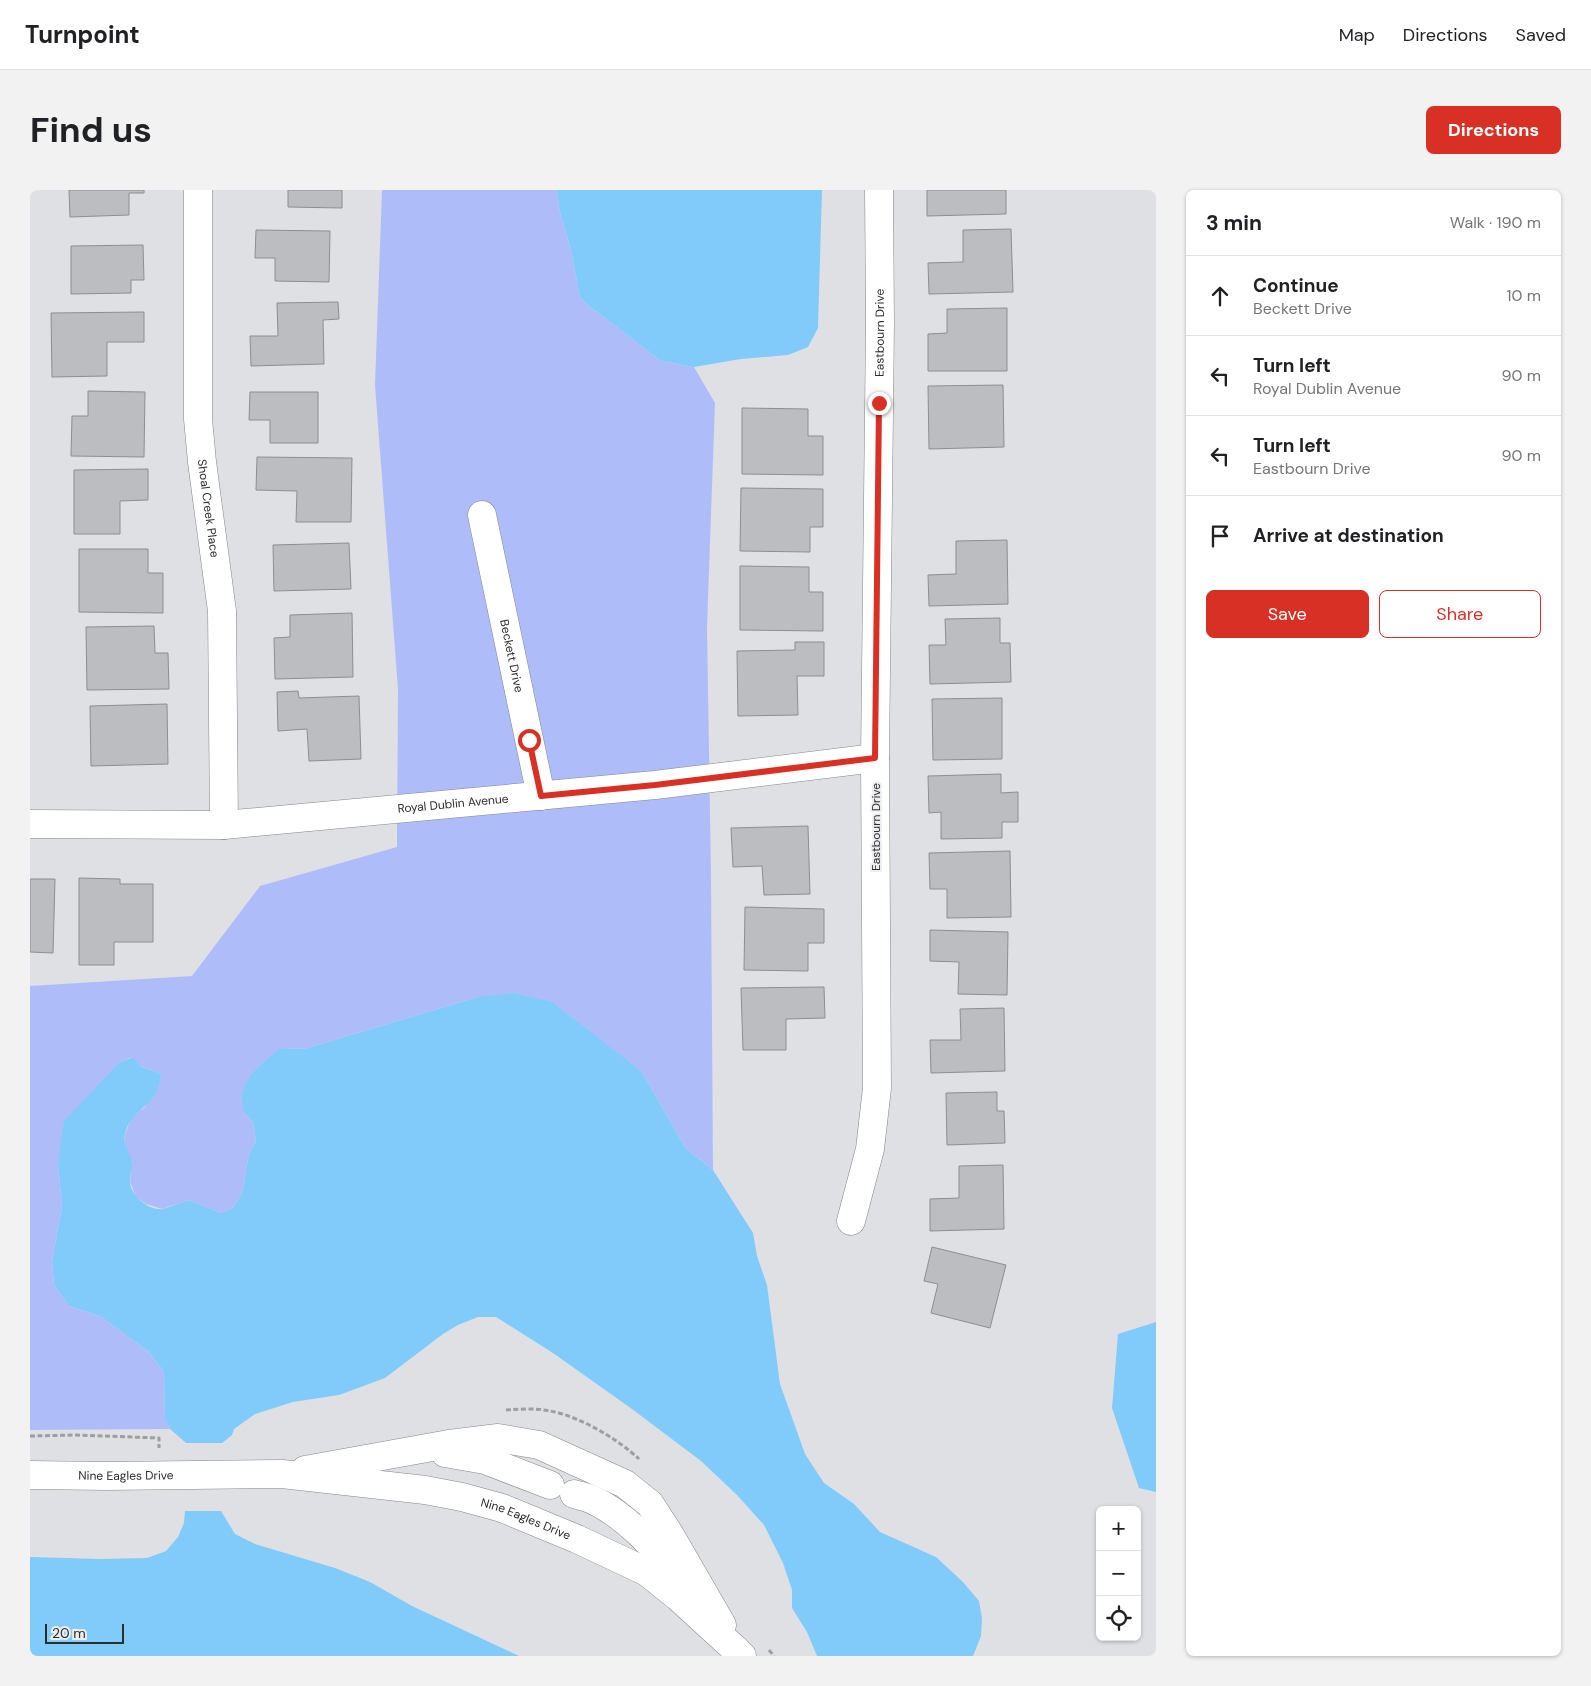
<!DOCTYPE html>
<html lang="en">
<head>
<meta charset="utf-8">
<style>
  :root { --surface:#fff; --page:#f2f2f2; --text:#202124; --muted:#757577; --line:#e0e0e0; --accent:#d93025 }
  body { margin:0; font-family:"DM Sans",sans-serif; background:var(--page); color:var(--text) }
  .controls { position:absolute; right:15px; bottom:15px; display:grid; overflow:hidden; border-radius:8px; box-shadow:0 1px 4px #0004 }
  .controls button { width:45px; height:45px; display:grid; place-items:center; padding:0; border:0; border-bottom:1px solid var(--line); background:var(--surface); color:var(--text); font:25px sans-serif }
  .scale { position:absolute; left:15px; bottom:12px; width:79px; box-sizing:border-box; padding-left:5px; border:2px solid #2c2c2d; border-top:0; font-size:14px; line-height:18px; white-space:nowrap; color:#2c2c2d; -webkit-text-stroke:4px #ededf1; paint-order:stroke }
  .stop { position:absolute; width:15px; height:15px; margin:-11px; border:4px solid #d93025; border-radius:50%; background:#fff }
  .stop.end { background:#d93025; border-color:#fff; box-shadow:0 1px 5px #0008 }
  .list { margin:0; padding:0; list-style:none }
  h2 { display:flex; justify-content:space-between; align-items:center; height:65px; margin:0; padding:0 20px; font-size:21px }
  h2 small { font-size:16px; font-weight:400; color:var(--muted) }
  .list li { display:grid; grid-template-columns:32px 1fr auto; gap:15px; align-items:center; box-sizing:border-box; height:80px; padding:0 20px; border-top:1px solid var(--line) }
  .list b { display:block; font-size:19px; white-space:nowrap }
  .list p { margin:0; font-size:16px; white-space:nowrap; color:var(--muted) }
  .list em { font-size:16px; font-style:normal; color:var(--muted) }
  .actions { display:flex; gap:10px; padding:15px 20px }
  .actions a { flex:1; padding:11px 0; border:1px solid var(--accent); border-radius:8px; text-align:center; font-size:18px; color:var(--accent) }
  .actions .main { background:var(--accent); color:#fff }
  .icon { flex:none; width:28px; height:28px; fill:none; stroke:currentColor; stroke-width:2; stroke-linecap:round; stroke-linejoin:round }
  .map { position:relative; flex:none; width:1126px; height:1466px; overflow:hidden; border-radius:8px }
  header { display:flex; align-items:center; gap:30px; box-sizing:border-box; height:70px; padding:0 25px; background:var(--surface); border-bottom:1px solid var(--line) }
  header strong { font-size:24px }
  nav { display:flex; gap:28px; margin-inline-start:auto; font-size:18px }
  .intro { display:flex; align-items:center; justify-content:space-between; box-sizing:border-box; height:120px; padding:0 30px }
  h1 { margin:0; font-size:35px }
  .button { padding:12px 22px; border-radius:8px; background:var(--accent); color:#fff; font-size:18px; font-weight:700 }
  main { display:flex; gap:30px; padding:0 30px }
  aside { flex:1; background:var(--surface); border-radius:8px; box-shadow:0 1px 4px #0004 }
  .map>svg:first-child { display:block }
  .green { fill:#aebdfa }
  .water { fill:#81cbfb }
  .building { fill:#bcbdc0; stroke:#8d8e91 }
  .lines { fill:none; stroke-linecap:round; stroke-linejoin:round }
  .street-casing { stroke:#858689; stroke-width:29 }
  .secondary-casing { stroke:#858689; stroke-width:29 }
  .path { stroke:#9d9ea0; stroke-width:3; stroke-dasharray:5 2.5; stroke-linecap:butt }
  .street { stroke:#fff; stroke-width:28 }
  .secondary { stroke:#fff; stroke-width:28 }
  .route { stroke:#d93025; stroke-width:6 }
  .labels { text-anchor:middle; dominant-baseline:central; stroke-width:4; stroke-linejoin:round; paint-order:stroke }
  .street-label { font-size:12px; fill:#2c2c2d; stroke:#ededf1 }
</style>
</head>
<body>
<header>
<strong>Turnpoint</strong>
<nav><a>Map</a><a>Directions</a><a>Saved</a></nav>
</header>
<div class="intro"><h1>Find us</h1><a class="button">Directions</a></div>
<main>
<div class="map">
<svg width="1126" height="1466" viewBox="0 0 1126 1466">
  <rect width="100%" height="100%" fill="#dfe0e3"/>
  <path class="green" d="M352 0H527L530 23 541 60 550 108 563 119 631 171 664 177 685 213 677 437 681 685 683 980 656 959 612 882 448 807 274 859 251 858 232 873 219 890 213 921 223 932 226 951 219 964 212 1003 204 1017 191 1023 159 1010 132 1019 116 1014 106 1007 100 992 102 971 94 956 95 945 101 928 115 917 131 883 111 877 102 867 90 872 28 974 32 1016 22 1072 24 1095 39 1116 70 1126 119 1162 134 1182 135 1229 140 1239 0 1240V796L162 786 230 696 367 657 368 499 345 195Z"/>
  <path class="water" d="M527 0H792L788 138 778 157 758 165 711 169 664 177 631 171 563 119 550 108 541 60 530 23Z
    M483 803 522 812 612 882 656 959 683 980 723 1043 727 1066 737 1095 750 1194 775 1264 794 1293 824 1314 850 1342 906 1367 933 1392 949 1411 952 1428 951 1446 943 1466H787L777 1442 762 1418V1400L753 1373 734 1335 707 1305 671 1271 602 1219 523 1163 466 1127H448L428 1135 413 1144 355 1188 309 1205 263 1212 225 1224 204 1239 202 1245 192 1253H156L140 1239 135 1229 134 1182 119 1162 70 1126 39 1116 24 1095 22 1072 32 1016 28 974 34 931 90 872 103 867 111 877 131 883C128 919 102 916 95 944 92 958 102 962 102 973 103 979 99 986 100 992 101 1006 119 1021 133 1019 141 1017 151 1012 159 1010L191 1023 204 1017 212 1003 219 964 226 951 223 932 213 921C213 916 212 910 212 905 216 884 236 869 251 858L274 859 448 807Z
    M1126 1132V1302L1109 1298 1082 1218 1088 1144Z
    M155 1321H191L205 1344 225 1354 305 1378 340 1392 382 1416 489 1466H0V1367L70 1369 117 1368 136 1361 148 1347 154 1333Z"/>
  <path class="building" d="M39 0H114V3H99V25L40 27Z
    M258 0H312V18L258 17Z
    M897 0H976V24L897 26Z
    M981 39 983 102 899 104 898 73 933 72V40Z
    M226 40 300 41 299 92 245 91V68H225Z
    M113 55 114 90H101V103L41 104V56Z
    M308 112 309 129 293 130 294 174 221 176 220 146H248L247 113Z
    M977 118V181H898V144L917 143V119Z
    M114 122V152H77V186L22 187 21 123Z
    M973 195 974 257 899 259 898 196Z
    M58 201 115 202 114 267 41 266 42 226H58Z
    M220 202H288V253H240V230H219Z
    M712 218 778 219V246H793V285L712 284Z
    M227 267 322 268 321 332H266L267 301 226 300Z
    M118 279V310L90 311V344H44V280Z
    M711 298 793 299V337H780V362L710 361Z
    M977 350 978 414 899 416 898 385 926 384V351Z
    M319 353 321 399 244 401 243 355Z
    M49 359H118V383H133V423L49 422Z
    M710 376 779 377V402H793V441L710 440Z
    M322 423 323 487 245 489 244 448 260 447V425Z
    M970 428V453H980L981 492 900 494 899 455H916L915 429Z
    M124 436 125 463H138L139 499 57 500 56 437Z
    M765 452H794V486H767L768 525 708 526 707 461 765 460Z
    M268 501 269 508 329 506 331 569 279 571 277 539 248 541 247 502Z
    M972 508V569L903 570 902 509Z
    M137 514 138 574 61 576 60 516Z
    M971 584V603L988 602V632H972V648L911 649V622L899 623 898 586Z
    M778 636 780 704 734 705 732 676 703 677 701 638Z
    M980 661 981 727 917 728V699H900L899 663Z
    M49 688 90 689V694H123V752H84V775H49Z
    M0 689H25L23 763 0 762Z
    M715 717 794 719V753H778V781L714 780Z
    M900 740 978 742 977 805 928 804 929 772 900 771Z
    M794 797 795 828 756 829V860H713L711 798Z
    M974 818 975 881 901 883 900 850H931L930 819Z
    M967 902V921H974L975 953 917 955 916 903Z
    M973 975 974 1039 900 1041V1009L929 1008V976Z
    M902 1057 976 1075 960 1138 901 1123 908 1094 894 1091Z"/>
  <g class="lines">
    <defs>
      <g id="street">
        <path id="s1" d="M168 0V229L172 272 192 421 194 635"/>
        <path id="s2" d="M452 325 511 606"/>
        <path id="s3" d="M0 634 194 635 625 595 845 568"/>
        <path id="s4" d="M821 1031 840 959 847 898 845 568 850 134 849 0"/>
        <path d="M415 1263 455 1270 520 1295"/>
        <path d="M275 1280 419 1254 468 1248 509 1255 595 1294 620 1314 640 1345 692 1435"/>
        <path id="s5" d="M0 1285 77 1286 252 1284 395 1300 432 1307 472 1318 547 1349 617 1382 648 1407 705 1459"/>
        <path d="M544 1304C550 1306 557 1307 563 1310 595 1325 629 1361 651 1389"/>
      </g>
      <path id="secondary" d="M705 1459 712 1466"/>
    </defs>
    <use href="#street" class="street-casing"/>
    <use href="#secondary" class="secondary-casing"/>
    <path class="path" d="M476 1220C490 1219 506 1218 520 1221 549 1226 588 1249 609 1269
      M0 1246 46 1245 129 1248V1258
      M739 1460 744 1466"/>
    <use href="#street" class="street"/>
    <use href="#secondary" class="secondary"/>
  </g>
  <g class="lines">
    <path class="route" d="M499 550 511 606 625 595 845 568 849 213"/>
  </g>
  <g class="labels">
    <g class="street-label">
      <text stroke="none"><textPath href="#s4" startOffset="891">Eastbourn Drive</textPath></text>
      <text stroke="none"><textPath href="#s1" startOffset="319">Shoal Creek Place</textPath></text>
      <text stroke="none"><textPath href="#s2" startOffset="144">Beckett Drive</textPath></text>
      <text stroke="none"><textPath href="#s3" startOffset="424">Royal Dublin Avenue</textPath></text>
      <text transform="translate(846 637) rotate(-90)">Eastbourn Drive</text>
      <text stroke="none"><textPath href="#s5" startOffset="96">Nine Eagles Drive</textPath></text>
      <text stroke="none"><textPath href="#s5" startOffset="501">Nine Eagles Drive</textPath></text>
    </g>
  </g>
</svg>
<div class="controls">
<button>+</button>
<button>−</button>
<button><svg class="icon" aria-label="locate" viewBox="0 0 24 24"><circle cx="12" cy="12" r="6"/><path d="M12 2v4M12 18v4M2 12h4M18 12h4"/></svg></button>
</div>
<div class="scale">20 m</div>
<div class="stop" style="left:499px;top:550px"></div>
<div class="stop end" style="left:849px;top:213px"></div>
</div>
<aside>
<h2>3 min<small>Walk · 190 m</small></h2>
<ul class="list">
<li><svg class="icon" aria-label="ahead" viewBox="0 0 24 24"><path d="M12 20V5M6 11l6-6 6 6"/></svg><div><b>Continue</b><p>Beckett Drive</p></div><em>10 m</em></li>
<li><svg class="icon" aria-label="left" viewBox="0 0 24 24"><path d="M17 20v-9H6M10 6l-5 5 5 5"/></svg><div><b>Turn left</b><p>Royal Dublin Avenue</p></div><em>90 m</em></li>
<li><svg class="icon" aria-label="left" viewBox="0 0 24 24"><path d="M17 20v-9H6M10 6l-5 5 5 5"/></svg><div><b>Turn left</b><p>Eastbourn Drive</p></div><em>90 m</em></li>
<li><svg class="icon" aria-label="arrive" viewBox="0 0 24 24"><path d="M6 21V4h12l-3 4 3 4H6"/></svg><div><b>Arrive at destination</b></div></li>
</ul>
<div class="actions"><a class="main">Save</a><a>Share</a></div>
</aside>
</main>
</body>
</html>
